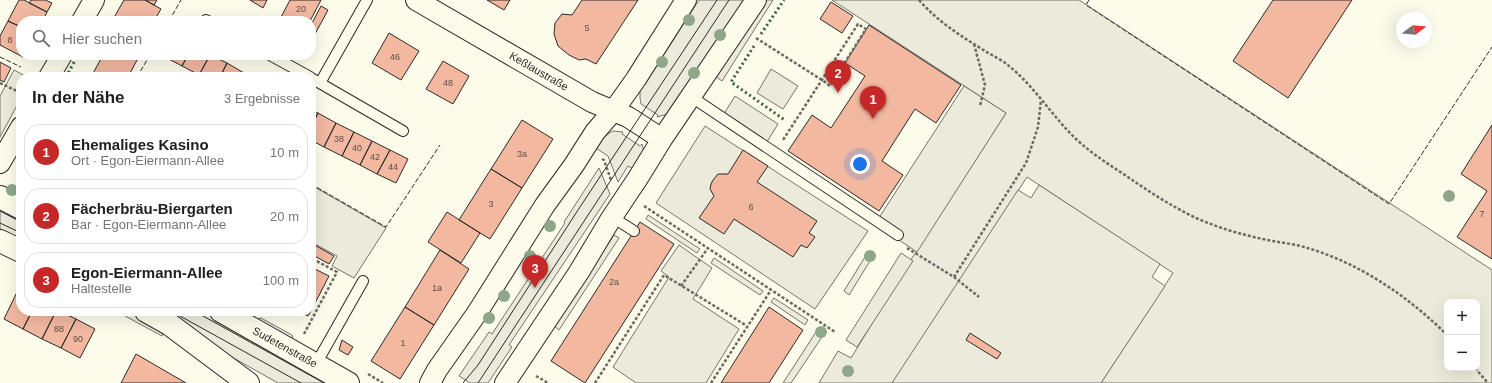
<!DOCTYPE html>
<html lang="de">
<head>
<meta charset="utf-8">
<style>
  :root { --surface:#fff; --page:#f2f2f2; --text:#202124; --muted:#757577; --line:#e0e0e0; --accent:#c62828 }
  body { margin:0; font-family:Helvetica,sans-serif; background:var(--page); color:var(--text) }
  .controls { position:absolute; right:12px; bottom:12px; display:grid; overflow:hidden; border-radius:8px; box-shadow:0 4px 16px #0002 }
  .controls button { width:36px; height:36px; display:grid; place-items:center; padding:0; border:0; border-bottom:1px solid var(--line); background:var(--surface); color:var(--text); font:20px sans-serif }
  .compass { position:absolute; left:1396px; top:12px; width:36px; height:36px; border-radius:50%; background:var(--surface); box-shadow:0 4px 16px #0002; rotate:74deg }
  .you { position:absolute; left:860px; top:164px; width:14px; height:14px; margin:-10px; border:3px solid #fff; border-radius:50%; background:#1a73e8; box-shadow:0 0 0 6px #1a73e833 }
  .badge { display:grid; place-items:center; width:26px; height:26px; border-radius:50%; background:var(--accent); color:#fff; font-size:13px; font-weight:700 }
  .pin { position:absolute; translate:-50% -33px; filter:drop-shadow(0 1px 2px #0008) }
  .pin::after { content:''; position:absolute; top:21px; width:14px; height:12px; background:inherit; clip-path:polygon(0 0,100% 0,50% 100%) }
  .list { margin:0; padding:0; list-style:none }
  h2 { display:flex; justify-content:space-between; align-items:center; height:52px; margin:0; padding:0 16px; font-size:17px }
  h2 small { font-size:13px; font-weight:400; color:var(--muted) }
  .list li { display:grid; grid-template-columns:26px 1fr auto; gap:12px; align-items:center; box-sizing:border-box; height:56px; margin:0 8px 8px; padding:0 8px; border:1px solid var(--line); border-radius:16px }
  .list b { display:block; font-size:15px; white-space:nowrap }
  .list p { margin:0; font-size:13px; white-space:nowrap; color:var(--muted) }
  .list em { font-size:13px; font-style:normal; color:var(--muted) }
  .icon { flex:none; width:22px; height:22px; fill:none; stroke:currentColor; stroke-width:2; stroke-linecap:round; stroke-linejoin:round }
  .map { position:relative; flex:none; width:1492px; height:383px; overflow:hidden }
  .search { position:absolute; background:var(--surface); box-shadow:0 4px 16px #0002; left:16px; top:16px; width:300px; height:44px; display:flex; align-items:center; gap:10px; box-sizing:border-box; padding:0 14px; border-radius:16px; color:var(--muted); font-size:15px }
  .panel { position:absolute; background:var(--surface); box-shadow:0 4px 16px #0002; left:16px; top:72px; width:300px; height:244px; border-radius:16px }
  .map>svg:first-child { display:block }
  .green { fill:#ecebdb; stroke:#74746e; fill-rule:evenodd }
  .parking { fill:#eceadb; stroke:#74746e }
  .building { fill:#f2b8a0; stroke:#2b2b2b }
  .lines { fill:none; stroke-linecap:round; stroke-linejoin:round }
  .lane-casing { stroke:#2b2b2b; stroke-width:12 }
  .street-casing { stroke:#2b2b2b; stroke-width:22 }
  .secondary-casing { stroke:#2b2b2b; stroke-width:24 }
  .path { stroke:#6a6964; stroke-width:2.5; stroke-dasharray:3 2; stroke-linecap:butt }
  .lane { stroke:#fdfbea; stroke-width:10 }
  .street { stroke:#fdfbea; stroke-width:20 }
  .secondary { stroke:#fdfbea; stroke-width:22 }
  .tram { stroke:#2b2b2b; stroke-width:1 }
  .hedge { stroke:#34623c; stroke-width:3; stroke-dasharray:2 3; stroke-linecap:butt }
  .fence { stroke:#2b2b2b; stroke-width:1; stroke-dasharray:5 2; stroke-linecap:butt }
  .tree { fill:#8ea78a }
  .labels { text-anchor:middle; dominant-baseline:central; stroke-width:3; stroke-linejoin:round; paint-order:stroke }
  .number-label { font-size:9px; fill:#5d4e48 }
  .street-label { font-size:11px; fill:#2b2b2b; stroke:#fdfbea }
</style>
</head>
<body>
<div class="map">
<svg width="1492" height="383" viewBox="0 0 1492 383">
  <rect width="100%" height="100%" fill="#fdfbea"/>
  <path class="green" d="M699 0H747L671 113 657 117 658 115 641 104 640 98V91Z
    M832 0H1079L1492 270V383H1101L1173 273 1027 177 893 383H819L838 351 851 358 912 258 1006 113ZM1447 302H1477V368H1447Z
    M771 69 798 86 783 109 757 93Z
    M705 126 868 231 815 309 656 203Z
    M613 131 623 132 622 134 640 146 642 144 645 155 637 171 628 166 618 182 608 156 596 148C601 141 605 135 613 131Z
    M599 168 610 194 509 345 512 347 488 383H470L459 376 489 332 492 334 565 223 564 222Z
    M311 185 386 228 354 278 332 266 337 256 311 242Z
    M0 205 21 215V239L0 229Z
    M648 215 700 249 697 253 646 219Z
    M679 245 712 268 693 299 739 329 706 383H636L613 367 669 277 661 271Z
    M714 258 763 291 760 295 711 263Z
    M774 298 808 320 805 325 771 302Z
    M162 311H206L333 383H278L230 356 187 326Z"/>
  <path class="parking" d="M765 0H773L722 81 715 76Z
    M14 70 27 77H21V98L0 137V96Z
    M964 86 1006 113 917 252 875 224Z
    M735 96 778 124 765 145 722 117Z
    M1039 185 1160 264 1152 277 1165 286 1101 383H892L1018 190 1031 198Z
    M614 235 619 238 559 330 554 326Z
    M901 253 913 261 857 347 846 340Z
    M865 257 870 261 849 295 844 291Z
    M127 311 165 329 162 336 125 316Z
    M261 318 292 335 294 343 254 320Z
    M816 332 822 337 791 383H783Z"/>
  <path class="building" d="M19 0H24L47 12 43 21H21V27L8 21Z
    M31 0H45L52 3 47 12 29 3Z
    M124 0H145L161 9 154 21H112Z
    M145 0H157L154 5Z
    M250 0H267L263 8Z
    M290 0H321L310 21H285L280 19Z
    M487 0H510L504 10Z
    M582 0H638L596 64 586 59 579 60 569 55 558 46 554 34 555 23 562 14 572 15Z
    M1273 0H1352L1288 98 1233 61Z
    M831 2 853 16 842 33 820 19Z
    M321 6 328 10 314 36 311 34V25Z
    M8 21 21 27V55H24L23 57 0 45V36Z
    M869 25 961 85 936 123 915 109 882 161 903 175 879 211 788 151 812 115 831 128 865 76 845 63Z
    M389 33 419 51 401 80 372 63Z
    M103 55H127L137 60 128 77H91Z
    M166 55H188L182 66 165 57Z
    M188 55H210L199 75 182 66Z
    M210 55 227 63 220 77H203L199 75Z
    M443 61 469 76 453 104 426 89Z
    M0 62 11 68 4 82 0 80Z
    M227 63 244 73 242 77H220Z
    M244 73 252 77H242Z
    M311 110 318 113 311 127Z
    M318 113 336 123 324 147 311 140V127Z
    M522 120 553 139 522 188 491 169Z
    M336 123 354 132 342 156 324 147Z
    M1492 125V259L1457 237 1487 191 1461 174Z
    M354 132 372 141 360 165 342 156Z
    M372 141 390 150 377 174 360 165Z
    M390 150 408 159 396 183 377 174Z
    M743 150 768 166 757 182 817 221 809 233 815 237 807 248 801 245 793 257 734 219 724 234 699 218 714 196 710 189 711 184 713 180 718 174H728Z
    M491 169 522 188 490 239 459 220Z
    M447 212 480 233 461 263 428 242Z
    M640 222 674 244 585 383 551 361Z
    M311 243 334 256 329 264 311 254Z
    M440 250 469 269 434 325 405 307Z
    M311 267 329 276 311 311Z
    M18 290 21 292V311H32L23 329 4 319Z
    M405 307 434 325 400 379 371 361Z
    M769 307 803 330 769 383H721Z
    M32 311H56L42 339 23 329Z
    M56 311H59L76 319 61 348 42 339Z
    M298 311H311L308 316Z
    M76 319 95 329 80 358 61 348Z
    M970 333 1001 353 997 359 966 340Z
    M342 340 353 347 348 355 339 350Z
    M136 354 186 383H121Z"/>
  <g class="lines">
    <defs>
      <path id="lane" d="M206 20 208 21
        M270 55 310 77
        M311 78 403 131
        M320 83 367 0
        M690 96 898 235
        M612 217 634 231
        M316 364 363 281"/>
      <path id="street" d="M416 0 592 102 628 117 662 139
        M82 21 94 0
        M49 77 62 55
        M0 163 21 127
        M430 383 437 370 477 313 545 205 574 165 595 132 614 110 636 79 686 0
        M505 383 579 272 612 217 638 178 662 139 756 0"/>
      <path id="secondary" d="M0 197 21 208
        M0 241 21 251
        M146 311 169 324 248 383
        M221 311 348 383"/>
    </defs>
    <use href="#lane" class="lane-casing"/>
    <use href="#street" class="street-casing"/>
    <use href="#secondary" class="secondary-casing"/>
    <path class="path" d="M919 0C938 22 961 36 985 51 993 56 1002 60 1009 66 1035 87 1052 116 1076 139 1091 153 1108 164 1125 175 1148 191 1171 206 1196 218 1221 229 1246 236 1273 241 1283 243 1294 244 1304 247 1358 262 1408 296 1447 335
      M756 38 822 80 830 86 866 29 858 24 783 140
      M974 44 985 85 980 106
      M0 83 21 93
      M602 159 604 160 611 180
      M644 206 835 332
      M907 248 954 277 979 297
      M954 277 1026 163 1038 127 1041 100
      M681 286 708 248
      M304 334 337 272 311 258
      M1475 368 1488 383
      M368 374 383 383
      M536 376 548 383
      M595 383 664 275 747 326
      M711 383 771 290"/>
    <use href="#lane" class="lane"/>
    <use href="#street" class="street"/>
    <use href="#secondary" class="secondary"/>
    <path class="tram" d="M0 211 21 222
      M0 223 21 233
      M171 311 301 383
      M194 311 324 383
      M463 383 478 365 578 210 717 0
      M478 383 729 0"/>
    <path class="hedge" d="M761 34 784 0
      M754 46 731 82 786 121
      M66 77 78 55"/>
    <path class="fence" d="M1089 0 1086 5 1389 204 1492 47
      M169 21 181 0
      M0 57 21 67
      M137 77 150 55
      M311 184 386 227 440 145"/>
  </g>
  <g class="tree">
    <circle cx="689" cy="20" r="6"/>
    <circle cx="720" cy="35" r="6"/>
    <circle cx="662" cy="62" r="6"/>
    <circle cx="694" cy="73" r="6"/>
    <circle cx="12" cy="190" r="6"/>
    <circle cx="1449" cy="196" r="6"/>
    <circle cx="550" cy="226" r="6"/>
    <circle cx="530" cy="256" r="6"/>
    <circle cx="870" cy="256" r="6"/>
    <circle cx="504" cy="296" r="6"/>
    <circle cx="489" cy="318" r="6"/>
    <circle cx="821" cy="332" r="6"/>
    <circle cx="848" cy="371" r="6"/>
  </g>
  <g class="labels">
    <g class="number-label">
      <text x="301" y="9">20</text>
      <text x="587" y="28">5</text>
      <text x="10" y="40">8</text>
      <text x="395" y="57">46</text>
      <text x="448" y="83">48</text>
      <text x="339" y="139">38</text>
      <text x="357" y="148">40</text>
      <text x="522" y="154">3a</text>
      <text x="375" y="157">42</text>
      <text x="393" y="167">44</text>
      <text x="491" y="204">3</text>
      <text x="751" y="207">6</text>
      <text x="1482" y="214">7</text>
      <text x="614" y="282">2a</text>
      <text x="437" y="288">1a</text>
      <text x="59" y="329">88</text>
      <text x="78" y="339">90</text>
      <text x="403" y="343">1</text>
    </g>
    <g class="street-label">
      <text transform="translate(539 71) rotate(30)">Keßlaustraße</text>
      <text transform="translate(285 347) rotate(29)">Sudetenstraße</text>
    </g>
  </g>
</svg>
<div class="controls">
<button>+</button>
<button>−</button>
</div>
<svg class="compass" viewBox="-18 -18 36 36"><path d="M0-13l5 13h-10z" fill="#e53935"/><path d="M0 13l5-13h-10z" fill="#757577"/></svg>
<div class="you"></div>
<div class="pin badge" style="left:873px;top:119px">1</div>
<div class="pin badge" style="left:838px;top:93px">2</div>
<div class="pin badge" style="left:535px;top:288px">3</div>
<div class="search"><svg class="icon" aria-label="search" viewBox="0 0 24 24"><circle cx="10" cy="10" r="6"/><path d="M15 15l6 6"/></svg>Hier suchen</div>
<section class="panel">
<h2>In der Nähe<small>3 Ergebnisse</small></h2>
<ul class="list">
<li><span class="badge">1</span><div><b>Ehemaliges Kasino</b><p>Ort · Egon-Eiermann-Allee</p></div><em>10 m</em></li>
<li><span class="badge">2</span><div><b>Fächerbräu-Biergarten</b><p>Bar · Egon-Eiermann-Allee</p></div><em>20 m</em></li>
<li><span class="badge">3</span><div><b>Egon-Eiermann-Allee</b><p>Haltestelle</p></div><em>100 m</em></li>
</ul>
</section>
</div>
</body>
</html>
